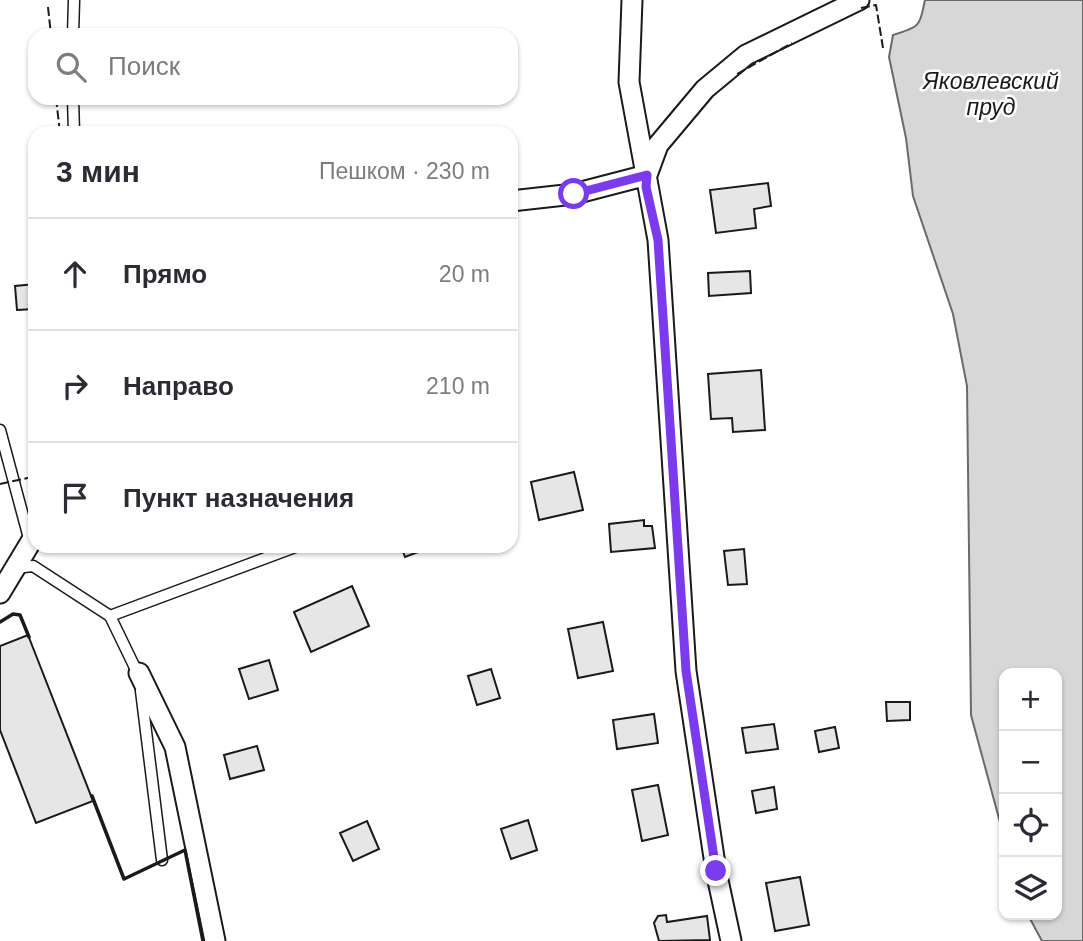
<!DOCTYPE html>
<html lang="ru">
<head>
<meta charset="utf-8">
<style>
  :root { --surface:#fff; --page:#f2f2f3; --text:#2b2b33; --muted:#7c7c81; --line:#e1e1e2 }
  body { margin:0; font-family:Arial,sans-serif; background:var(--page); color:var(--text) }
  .controls { position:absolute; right:21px; bottom:21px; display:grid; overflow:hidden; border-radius:14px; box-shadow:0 2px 5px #0004 }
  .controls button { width:63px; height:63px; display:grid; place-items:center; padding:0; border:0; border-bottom:2px solid var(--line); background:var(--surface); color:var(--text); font:35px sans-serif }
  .stop { position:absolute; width:21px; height:21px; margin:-16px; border:5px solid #7c3aed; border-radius:50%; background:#fff }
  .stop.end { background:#7c3aed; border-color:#fff; box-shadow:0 2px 7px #0008 }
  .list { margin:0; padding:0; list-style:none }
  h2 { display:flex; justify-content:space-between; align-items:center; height:91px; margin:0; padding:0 28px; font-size:30px }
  h2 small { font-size:23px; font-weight:400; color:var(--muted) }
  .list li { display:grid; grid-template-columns:46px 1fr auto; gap:21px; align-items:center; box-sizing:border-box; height:112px; padding:0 28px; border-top:2px solid var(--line) }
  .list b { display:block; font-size:26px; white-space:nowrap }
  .list em { font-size:23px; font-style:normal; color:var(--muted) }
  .icon { flex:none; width:38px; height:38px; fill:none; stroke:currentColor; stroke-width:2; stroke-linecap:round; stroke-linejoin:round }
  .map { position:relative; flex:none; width:1083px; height:941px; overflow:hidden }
  .search { position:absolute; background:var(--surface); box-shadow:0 2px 5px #0004; left:28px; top:28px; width:490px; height:77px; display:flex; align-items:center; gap:18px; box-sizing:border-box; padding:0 24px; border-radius:21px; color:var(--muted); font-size:26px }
  .panel { position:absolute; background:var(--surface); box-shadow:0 2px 5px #0004; left:28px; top:126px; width:490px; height:427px; border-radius:21px }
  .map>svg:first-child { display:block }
  .water { fill:#d7d7d7; stroke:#6a6a6a; stroke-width:2 }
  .building { fill:#e6e6e6; stroke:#1a1a1a; stroke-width:2 }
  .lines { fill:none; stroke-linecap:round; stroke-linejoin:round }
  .service-casing { stroke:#1a1a1a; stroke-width:13 }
  .minor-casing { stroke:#1a1a1a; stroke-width:23 }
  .service { stroke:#fff; stroke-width:10 }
  .minor { stroke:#fff; stroke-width:19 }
  .fence { stroke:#1a1a1a; stroke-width:2; stroke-dasharray:9 3.5; stroke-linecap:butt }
  .wall { stroke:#1a1a1a; stroke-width:3.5 }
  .route { stroke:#7c3aed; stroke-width:9 }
  .labels { text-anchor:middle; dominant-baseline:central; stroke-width:5; stroke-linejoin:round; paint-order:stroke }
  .water-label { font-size:23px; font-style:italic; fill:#1a1a1a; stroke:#fff }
</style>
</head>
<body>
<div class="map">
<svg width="1083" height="941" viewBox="0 0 1083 941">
  <rect width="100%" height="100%" fill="#fff"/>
  <path class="water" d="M925 0H1083V941H1042L1028 915H1057V673H1004V837L971 715 967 386 953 314 913 196 906 138 889 57 893 35C921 26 919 27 925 0Z"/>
  <path class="building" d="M768 183 771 206 754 209 756 228 716 233 710 190Z
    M750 271 751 293 709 296 708 273Z
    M35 284V309L17 310 15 286Z
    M761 370 765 430 733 432 732 418 711 419 708 374Z
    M574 472 583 510 539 520 531 482Z
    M644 520V526H652L655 548 611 552 609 524Z
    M401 546H434L405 557Z
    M744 549 747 584 728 585 724 551Z
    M352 586 369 626 311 652 294 612Z
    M603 622 613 671 578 678 568 629Z
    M28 635 93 801 36 823 0 730V646Z
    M269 660 278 690 249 699 239 669Z
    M491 669 500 698 477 705 468 676Z
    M886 702H910V720L887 721Z
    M654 714 658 743 617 749 613 720Z
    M774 724 778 749 746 753 742 728Z
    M835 727 839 748 819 752 815 731Z
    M257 746 264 770 230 779 224 755Z
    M658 785 668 835 642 841 632 790Z
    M774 787 777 809 756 813 752 791Z
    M528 820 537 850 511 859 501 829Z
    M367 821 379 849 353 861 340 833Z
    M800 877 809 925 775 931 766 883Z
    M666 915 667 922 707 916 710 940 659 941 654 923 658 916Z"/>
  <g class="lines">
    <defs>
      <path id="service" d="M73 35 74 0
        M73 98 74 133
        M0 430 30 542
        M15 568 33 566 110 616 139 676
        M110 616 298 546
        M141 691 162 860"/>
      <path id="minor" d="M632 0 629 82 658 240 686 671 716 871 731 941
        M511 201 574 194 647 175 658 145 705 89 746 55 859 0
        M0 593 35 535
        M139 673 175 747 215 941"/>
    </defs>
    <use href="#service" class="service-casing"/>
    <use href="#minor" class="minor-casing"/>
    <use href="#service" class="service"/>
    <use href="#minor" class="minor"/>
    <path class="fence" d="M48 7 51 35
      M861 8 876 5 883 48
      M737 74 792 43
      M56 98 60 133
      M0 484 32 477 35 471"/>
    <path class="wall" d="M0 622 13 614 20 615 29 637
      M92 796 124 879 185 850 203 941"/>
  </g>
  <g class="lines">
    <path class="route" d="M574 194 647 175 646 187 658 240 686 671 716 871"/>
  </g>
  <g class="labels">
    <g class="water-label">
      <text x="991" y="81">Яковлевский<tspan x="991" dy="26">пруд</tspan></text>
    </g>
  </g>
</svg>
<div class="controls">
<button>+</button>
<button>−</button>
<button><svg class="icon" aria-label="locate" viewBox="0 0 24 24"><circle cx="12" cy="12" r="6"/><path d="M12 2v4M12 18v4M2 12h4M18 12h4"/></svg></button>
<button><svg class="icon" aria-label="layers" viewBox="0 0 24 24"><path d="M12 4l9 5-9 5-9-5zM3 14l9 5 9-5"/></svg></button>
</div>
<div class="stop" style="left:574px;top:194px"></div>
<div class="stop end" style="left:716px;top:871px"></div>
<div class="search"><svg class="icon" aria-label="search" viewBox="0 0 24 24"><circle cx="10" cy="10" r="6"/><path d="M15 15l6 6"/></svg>Поиск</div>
<section class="panel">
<h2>3 мин<small>Пешком · 230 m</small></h2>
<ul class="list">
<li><svg class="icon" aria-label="ahead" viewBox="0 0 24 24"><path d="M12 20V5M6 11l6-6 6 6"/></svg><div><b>Прямо</b></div><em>20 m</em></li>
<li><svg class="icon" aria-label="right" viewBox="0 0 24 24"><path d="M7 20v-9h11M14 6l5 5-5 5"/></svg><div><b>Направо</b></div><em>210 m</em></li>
<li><svg class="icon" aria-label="arrive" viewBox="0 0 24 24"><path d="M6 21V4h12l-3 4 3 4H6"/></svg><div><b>Пункт назначения</b></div></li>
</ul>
</section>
</div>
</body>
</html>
